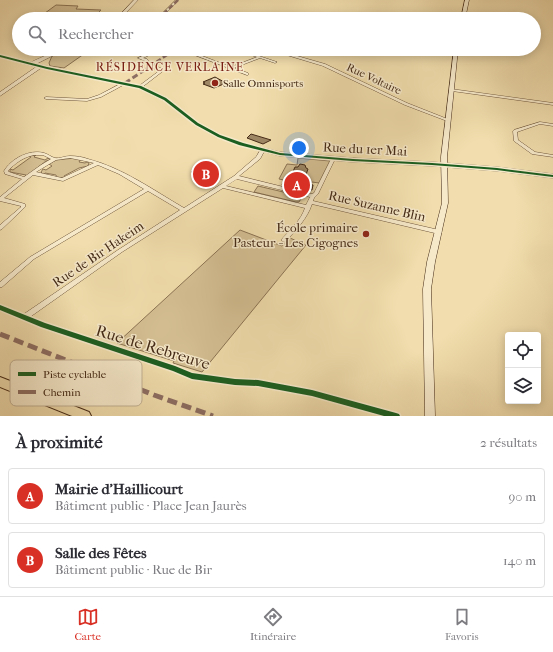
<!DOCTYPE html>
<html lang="fr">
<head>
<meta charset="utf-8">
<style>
  :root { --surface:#fff; --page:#f7f7f7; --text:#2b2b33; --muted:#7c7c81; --line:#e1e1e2; --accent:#d93025 }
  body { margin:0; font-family:"IM FELL French Canon",serif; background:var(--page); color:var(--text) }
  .controls { position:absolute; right:12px; bottom:12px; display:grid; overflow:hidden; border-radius:4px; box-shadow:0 2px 10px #0003 }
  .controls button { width:36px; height:36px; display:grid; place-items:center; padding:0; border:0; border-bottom:1px solid var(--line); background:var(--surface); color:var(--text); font:20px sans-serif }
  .you { position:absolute; left:299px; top:148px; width:14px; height:14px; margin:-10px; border:3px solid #fff; border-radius:50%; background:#1a73e8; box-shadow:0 0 0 6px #1a73e833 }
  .badge { display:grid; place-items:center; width:26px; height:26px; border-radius:50%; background:var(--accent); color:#fff; font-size:13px; font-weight:700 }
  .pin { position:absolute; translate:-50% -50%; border:2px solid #fff; box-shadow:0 1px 4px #0006 }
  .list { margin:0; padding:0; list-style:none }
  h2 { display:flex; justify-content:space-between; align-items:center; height:52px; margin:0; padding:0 16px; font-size:17px }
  h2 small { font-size:13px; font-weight:400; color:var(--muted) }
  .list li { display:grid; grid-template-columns:26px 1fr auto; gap:12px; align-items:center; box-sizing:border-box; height:56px; margin:0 8px 8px; padding:0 8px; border:1px solid var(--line); border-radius:4px }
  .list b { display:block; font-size:15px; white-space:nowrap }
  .list p { margin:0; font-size:13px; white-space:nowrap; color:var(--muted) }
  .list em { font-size:13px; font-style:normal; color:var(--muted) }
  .icon { flex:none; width:22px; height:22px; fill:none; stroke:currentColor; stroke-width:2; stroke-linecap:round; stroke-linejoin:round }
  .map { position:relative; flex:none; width:553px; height:416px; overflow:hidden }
  .search { position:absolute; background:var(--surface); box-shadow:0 2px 10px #0003; left:12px; right:12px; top:12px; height:44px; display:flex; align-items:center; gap:10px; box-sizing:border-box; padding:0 14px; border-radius:22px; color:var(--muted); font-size:15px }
  .sheet { height:180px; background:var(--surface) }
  nav { display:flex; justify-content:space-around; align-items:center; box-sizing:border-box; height:56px; border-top:1px solid var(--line); background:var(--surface); font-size:11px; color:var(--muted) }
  nav a { display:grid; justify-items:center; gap:2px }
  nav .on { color:var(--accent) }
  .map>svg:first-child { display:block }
  .green { fill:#d4bf93; stroke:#8c7454 }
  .building { fill:#9e8765; stroke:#442a16 }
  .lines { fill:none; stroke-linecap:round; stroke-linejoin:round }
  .minor-casing { stroke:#6f573c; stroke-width:1 }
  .tertiary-casing { stroke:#6f573c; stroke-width:1 }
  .secondary-casing { stroke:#442a16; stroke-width:1 }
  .primary-casing { stroke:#442a16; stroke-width:2 }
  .minor { fill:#f6e9ca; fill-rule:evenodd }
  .tertiary { fill:#f6e9ca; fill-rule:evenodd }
  .secondary { fill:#f6e9ca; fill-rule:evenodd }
  .primary { fill:#f1ddad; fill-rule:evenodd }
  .quiet-far2 { stroke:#8d6e63; stroke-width:2.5; stroke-dasharray:5 2.5; stroke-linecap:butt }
  .quiet-far1 { stroke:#8d6e63; stroke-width:3; stroke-dasharray:6 3; stroke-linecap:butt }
  .quiet { stroke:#8d6e63; stroke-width:5; stroke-dasharray:10 5; stroke-linecap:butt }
  .cycleway-casing { stroke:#f6e9ca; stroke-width:3 }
  .cycleway { fill:#1b5e20; fill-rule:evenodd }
  .poi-dot { fill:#8f2418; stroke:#f6e9ca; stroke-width:1.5 }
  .labels { text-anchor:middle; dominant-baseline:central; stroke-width:3; stroke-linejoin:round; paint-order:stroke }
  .far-street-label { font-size:11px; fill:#442a16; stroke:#f6e9ca }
  .far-poi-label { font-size:11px; fill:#442a16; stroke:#f6e9ca; text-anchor:start }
  .far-neighbourhood-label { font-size:12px; letter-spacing:1px; fill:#7a1f14; stroke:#f6e9ca }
  .street-label { font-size:13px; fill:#442a16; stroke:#f6e9ca }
  .poi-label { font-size:13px; fill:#442a16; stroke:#f6e9ca; text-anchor:end }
  .near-street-label { font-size:16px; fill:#442a16; stroke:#f6e9ca }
  .key { fill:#f6e9ca; stroke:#c1b094; stroke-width:1 }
  .key-label { font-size:11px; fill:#442a16 }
</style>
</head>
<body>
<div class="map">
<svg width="553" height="416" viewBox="0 0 553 416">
  <rect width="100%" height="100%" fill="#f1ddad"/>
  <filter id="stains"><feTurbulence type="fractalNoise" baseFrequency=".005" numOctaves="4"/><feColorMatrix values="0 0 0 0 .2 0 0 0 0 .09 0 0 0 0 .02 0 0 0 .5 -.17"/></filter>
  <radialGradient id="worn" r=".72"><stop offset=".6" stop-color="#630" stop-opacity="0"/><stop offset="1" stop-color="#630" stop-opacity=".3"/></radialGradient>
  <path class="green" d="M56 5 78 6 76 9 101 10 93 18 41 16Z
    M72 49H91L64 68 50 66 49 63 52 56Z
    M36 155 34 157 45 160 48 158 50 160 46 161 27 176 24 177 26 175 10 172V169L13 170 31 157 28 156Z
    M75 158 81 159 79 162 85 163 87 162 89 163 88 166 79 168 64 176 66 177 57 178 56 175 45 173 44 175 41 172 43 169 46 170 52 166 49 164 56 160Z
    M298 158 330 161 319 183 312 182 306 185 279 179 287 164 297 165Z
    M258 186 296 195H301L302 197 299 202H296L254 192Z
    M240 230 282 246 290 238 306 245 202 372 173 363 174 361 117 343Z"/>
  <path class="building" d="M215 77 226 83 214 88 203 84 205 83 203 82Z
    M251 134 271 140 263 144 247 138Z
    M300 164 305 165 306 168 308 169 303 183 313 185 312 190 302 188 301 190 282 185 285 180 289 181 295 167H298Z
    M202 166 218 173 215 175 220 178 212 183 191 172Z"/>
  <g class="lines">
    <defs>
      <path id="minor" d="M176 0H179L160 19H157Z
        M121 15 149 18 150 19H141L120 17V15Z
        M158 49H163L143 58 147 59 151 65 161 68 163 71 141 88H139V86L159 71V70L149 67 145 61 138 58Z
        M179 49H184L231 67 257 57 233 49H238L277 62 275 63 260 58 234 68 248 73V75H247Z
        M267 49H273L325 64 407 103 450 120 448 121H447L405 105 323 66Z
        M124 82 127 83 101 97 87 101 46 99 44 98 46 97 87 99 99 95Z
        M451 89 553 103V105L452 91H451Z
        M540 122 553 124V126L540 124 517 132 518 140 535 152 553 155V157L532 154 514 141 513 131 514 130Z
        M261 149H263L265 150 260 159 239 176 312 194 314 193 331 159V158H335V159L318 194 314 198 313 201 439 230 442 232 439 234 312 204C307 219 296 230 286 241L284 242 281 240 282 239C291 229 301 220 305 208L223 188 122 252 30 317 45 323 175 366 192 373 235 379 258 380 312 390 396 413 399 414 400 416H384L312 396 258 386 235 385 192 379 173 371 41 327 0 310V305L24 314 118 250 180 210 148 191 34 259 2 287H0V282L30 257 144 189 119 174 98 165 63 181 33 175 4 198 25 204V207L2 229 0 230V225L21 207V206L0 201V197L22 179 5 174 4 171C11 159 29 149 44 153 48 154 51 157 55 158 59 159 65 156 70 156 76 156 83 157 88 159 123 168 153 190 184 208L234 176 256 157ZM34 155H43L51 159 41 165 24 177 9 172 8 171C15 163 24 157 34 155ZM70 158 85 161 94 163 62 178 36 172 56 160ZM237 179 310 197 306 205 226 186Z"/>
      <path id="tertiary" d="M134 0H138L120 19H116Z
        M60 49H66L36 64 142 86 167 98 199 123 221 135 243 143 280 152 353 158 432 162 497 167 553 174V178L497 171 432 166 353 162 280 156 239 145 217 137 195 125 163 100 138 88 41 68 0 96V92L36 67 0 57V55L31 62Z"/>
      <path id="secondary" d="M465 0H469L465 19H461Z
        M454 49H458L447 157 448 203 435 262 431 289 435 416H425L423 289 427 262 442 203 441 157Z"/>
      <path id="primary" d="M0 377 89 412 91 416H72L0 387Z"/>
    </defs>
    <use href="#minor" class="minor-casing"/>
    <use href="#tertiary" class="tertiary-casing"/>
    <use href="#secondary" class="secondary-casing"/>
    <use href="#primary" class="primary-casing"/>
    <use href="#minor" class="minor"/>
    <use href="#tertiary" class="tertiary"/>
    <use href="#secondary" class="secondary"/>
    <use href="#primary" class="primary"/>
    <path class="quiet-far2" d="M158 19 178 0
      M144 70 176 49"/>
    <path class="quiet-far1" d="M125 83 146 69"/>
    <path class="quiet" d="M0 334 154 395 213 416"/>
    <defs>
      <path id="cycleway" d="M0 55 47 67 141 86 166 98 198 123 220 135 243 143 280 153 353 159 432 163 497 168 553 175V177L497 170 432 165 353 161 280 155 239 145 218 137 196 125 164 100 139 88 47 69 0 57Z
        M0 305 45 323 175 366 192 373 235 379 258 380 312 390 396 413 399 414 400 416H384L312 396 258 386 235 385 192 379 173 371 41 327 0 310Z"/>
    </defs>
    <use href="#cycleway" class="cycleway-casing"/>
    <use href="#cycleway" class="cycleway"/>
  </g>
  <g class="poi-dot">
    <circle cx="215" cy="83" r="4"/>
    <circle cx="366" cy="234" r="4"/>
  </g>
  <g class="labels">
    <g class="far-street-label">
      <text transform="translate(374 79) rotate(25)">Rue Voltaire</text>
    </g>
    <g class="far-poi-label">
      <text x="223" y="83">Salle Omnisports</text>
    </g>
    <g class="far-neighbourhood-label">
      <text x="170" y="67">RÉSIDENCE VERLAINE</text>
    </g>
    <g class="street-label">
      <text transform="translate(365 149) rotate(3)">Rue du 1er Mai</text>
      <text transform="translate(377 206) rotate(13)">Rue Suzanne Blin</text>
      <text transform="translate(98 254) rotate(-34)">Rue de Bir Hakeim</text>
    </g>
    <g class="poi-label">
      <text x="358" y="227">École primaire<tspan x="358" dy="15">Pasteur - Les Cigognes</tspan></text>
    </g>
    <g class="near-street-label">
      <text transform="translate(153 347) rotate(17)">Rue de Rebreuve</text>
    </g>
  </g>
  <rect x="10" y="360" width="132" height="46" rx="6" class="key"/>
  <rect x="18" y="372" width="18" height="4" fill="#1b5e20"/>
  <rect x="18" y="390" width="18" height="4" fill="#8d6e63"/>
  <g class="key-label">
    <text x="43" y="378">Piste cyclable</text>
    <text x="43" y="396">Chemin</text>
  </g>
  <rect width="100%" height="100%" filter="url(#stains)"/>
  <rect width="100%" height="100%" fill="url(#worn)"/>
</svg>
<div class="controls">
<button><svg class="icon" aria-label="locate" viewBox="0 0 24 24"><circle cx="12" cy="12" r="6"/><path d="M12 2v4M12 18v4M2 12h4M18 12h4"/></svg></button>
<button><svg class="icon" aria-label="layers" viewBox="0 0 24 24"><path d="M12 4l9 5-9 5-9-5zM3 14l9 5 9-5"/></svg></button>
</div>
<div class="you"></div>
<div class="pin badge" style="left:297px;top:185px">A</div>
<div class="pin badge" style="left:206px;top:174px">B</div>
<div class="search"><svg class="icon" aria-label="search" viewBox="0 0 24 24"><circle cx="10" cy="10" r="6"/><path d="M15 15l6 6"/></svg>Rechercher</div>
</div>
<section class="sheet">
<h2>À proximité<small>2 résultats</small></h2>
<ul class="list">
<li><span class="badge">A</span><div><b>Mairie d'Haillicourt</b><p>Bâtiment public · Place Jean Jaurès</p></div><em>90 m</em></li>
<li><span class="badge">B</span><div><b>Salle des Fêtes</b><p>Bâtiment public · Rue de Bir</p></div><em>140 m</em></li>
</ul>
</section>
<nav>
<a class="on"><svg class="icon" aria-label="map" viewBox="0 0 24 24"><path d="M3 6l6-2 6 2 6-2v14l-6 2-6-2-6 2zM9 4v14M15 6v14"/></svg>Carte</a>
<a><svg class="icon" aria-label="directions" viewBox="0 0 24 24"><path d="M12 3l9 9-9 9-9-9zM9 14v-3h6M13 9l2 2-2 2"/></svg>Itinéraire</a>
<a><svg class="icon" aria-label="saved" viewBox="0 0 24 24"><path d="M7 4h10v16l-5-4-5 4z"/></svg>Favoris</a>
</nav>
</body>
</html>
